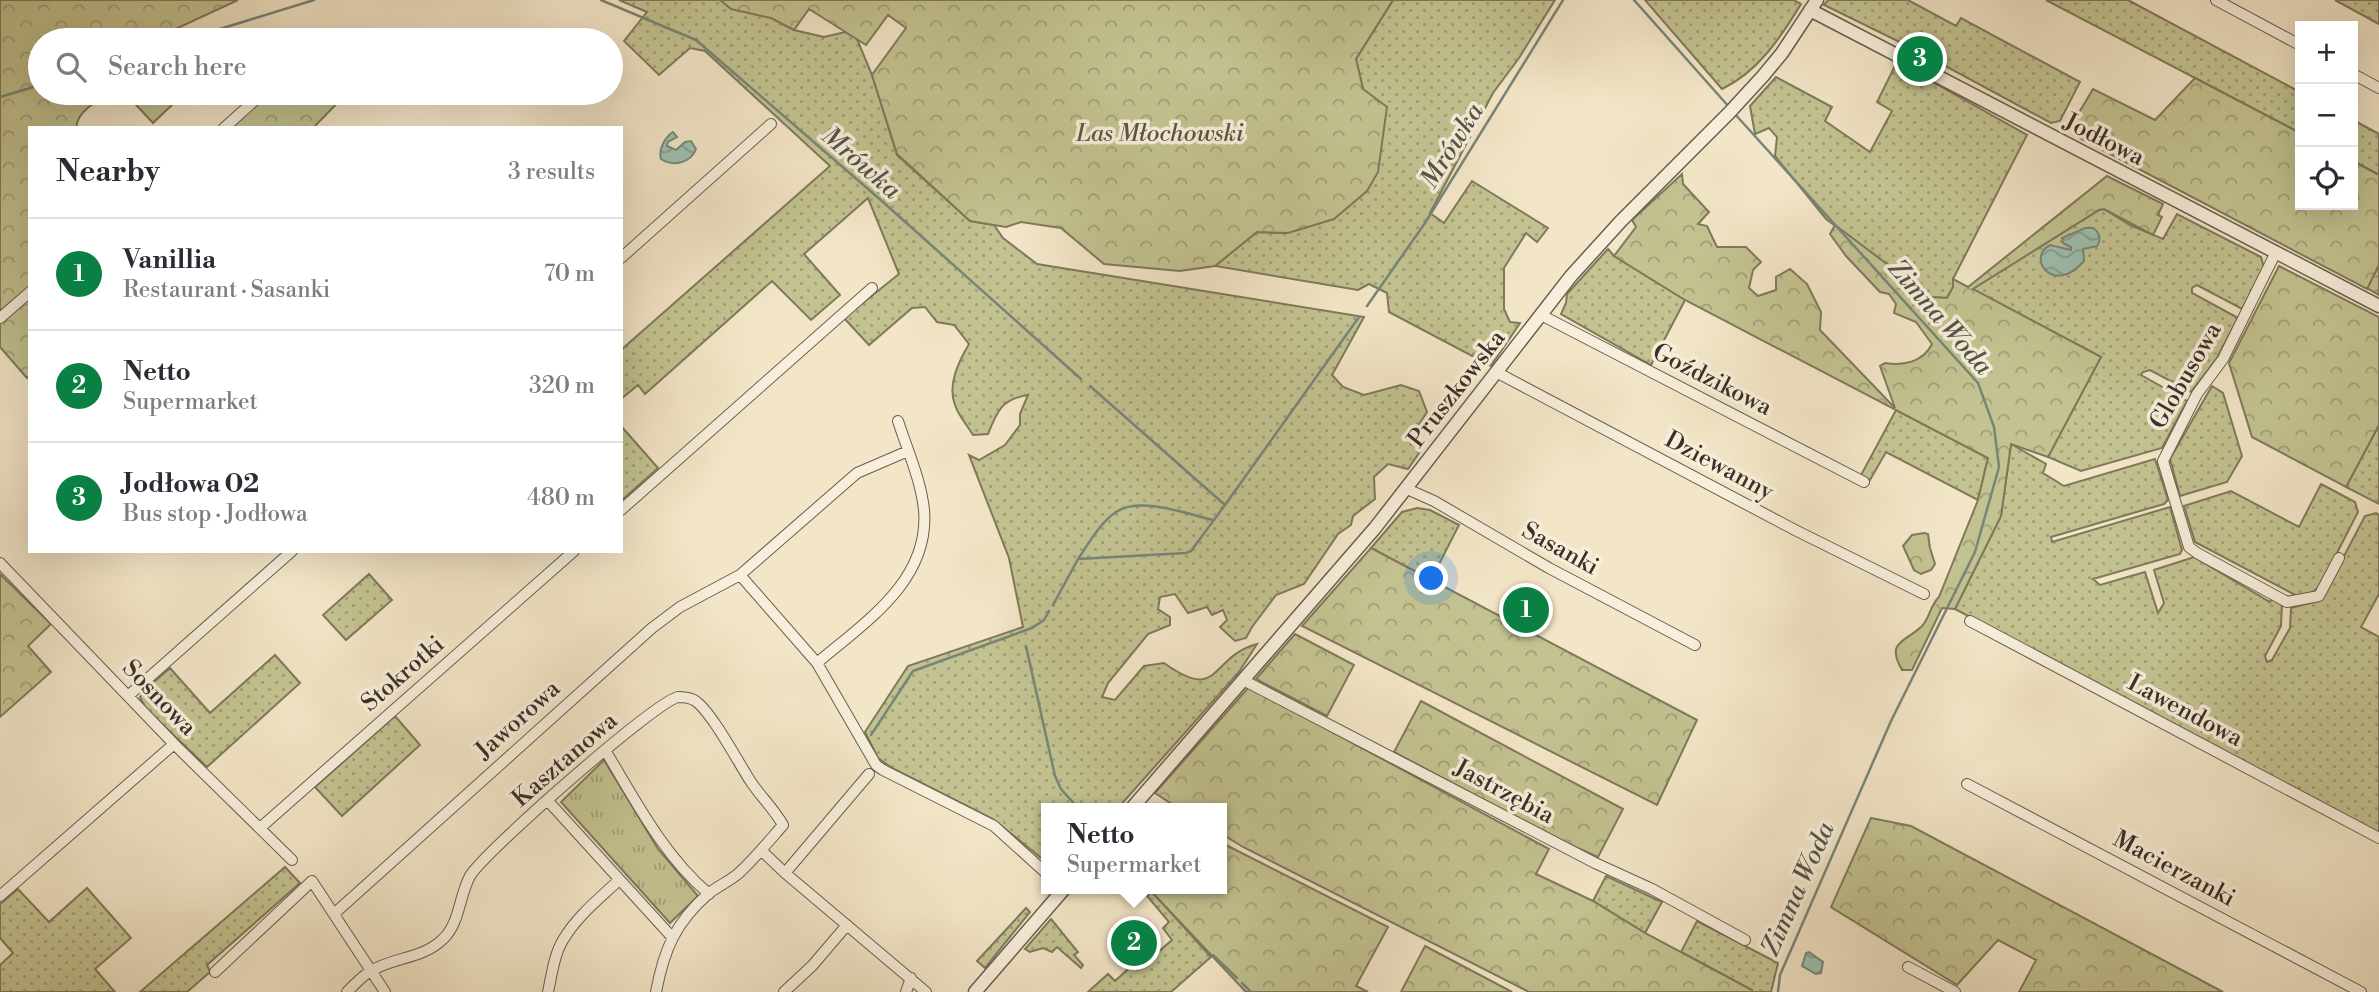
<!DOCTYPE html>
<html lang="en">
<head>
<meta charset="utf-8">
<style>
  :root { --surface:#fff; --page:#f2f2f3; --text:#2b2b33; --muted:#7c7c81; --line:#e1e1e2; --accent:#0b8043 }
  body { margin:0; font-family:"Libre Bodoni",serif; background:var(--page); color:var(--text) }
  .controls { position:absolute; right:21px; top:21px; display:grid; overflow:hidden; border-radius:0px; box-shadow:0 7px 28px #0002 }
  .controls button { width:63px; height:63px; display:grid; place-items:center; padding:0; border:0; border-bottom:2px solid var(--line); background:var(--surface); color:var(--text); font:35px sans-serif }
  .you { position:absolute; left:1432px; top:579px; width:24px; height:24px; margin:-18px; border:5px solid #fff; border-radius:50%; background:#1a73e8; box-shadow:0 0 0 10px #1a73e833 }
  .badge { display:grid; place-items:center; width:46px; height:46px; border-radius:50%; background:var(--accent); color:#fff; font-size:23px; font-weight:700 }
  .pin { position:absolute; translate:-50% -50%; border:4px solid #fff; box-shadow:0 2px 7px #0006 }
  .popup { position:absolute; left:1041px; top:803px; width:186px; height:91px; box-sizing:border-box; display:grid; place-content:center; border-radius:0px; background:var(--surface); filter:drop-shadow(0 2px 5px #0005); font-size:23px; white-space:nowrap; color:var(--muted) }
  .popup b { font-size:26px; color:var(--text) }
  .popup::after { content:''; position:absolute; left:50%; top:100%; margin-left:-14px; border:14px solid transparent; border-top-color:var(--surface) }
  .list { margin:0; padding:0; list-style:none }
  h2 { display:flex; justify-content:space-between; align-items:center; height:91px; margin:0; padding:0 28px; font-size:30px }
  h2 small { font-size:23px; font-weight:400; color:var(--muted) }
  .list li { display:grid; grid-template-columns:46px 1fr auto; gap:21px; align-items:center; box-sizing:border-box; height:112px; padding:0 28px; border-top:2px solid var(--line) }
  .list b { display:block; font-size:26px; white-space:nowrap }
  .list p { margin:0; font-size:23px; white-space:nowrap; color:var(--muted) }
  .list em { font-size:23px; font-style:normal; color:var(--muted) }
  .icon { flex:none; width:38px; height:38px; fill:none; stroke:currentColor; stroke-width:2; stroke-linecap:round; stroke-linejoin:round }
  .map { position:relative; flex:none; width:2379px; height:992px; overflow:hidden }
  .search { position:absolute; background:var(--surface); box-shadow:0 7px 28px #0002; left:28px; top:28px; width:595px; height:77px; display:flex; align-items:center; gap:18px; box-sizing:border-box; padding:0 24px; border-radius:38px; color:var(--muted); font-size:26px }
  .panel { position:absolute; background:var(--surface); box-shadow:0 7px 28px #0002; left:28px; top:126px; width:595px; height:427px; border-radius:0px }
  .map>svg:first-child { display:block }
  .grass { fill:url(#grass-dots); stroke:#7f795c; stroke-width:2 }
  .forest { fill:url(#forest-crowns); stroke:#7f795c; stroke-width:2 }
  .park { fill:url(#park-tufts); stroke:#7f795c; stroke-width:2 }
  .water { fill:url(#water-waves); stroke:#768679; stroke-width:2 }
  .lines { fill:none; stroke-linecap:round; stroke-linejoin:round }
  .stream { stroke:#768679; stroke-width:2.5 }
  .minor-casing { stroke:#695d4f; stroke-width:12 }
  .tertiary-casing { stroke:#695d4f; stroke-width:15 }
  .minor { stroke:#f7efdb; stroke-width:10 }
  .tertiary { stroke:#f7efdb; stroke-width:12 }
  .labels { text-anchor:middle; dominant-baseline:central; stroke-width:7; stroke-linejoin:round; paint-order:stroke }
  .park-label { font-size:24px; font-style:italic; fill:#5d5442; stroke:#f7efdb }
  .street-label { font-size:24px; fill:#3b2f27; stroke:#f7efdb }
  .water-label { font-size:26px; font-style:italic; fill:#545349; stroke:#f7efdb }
</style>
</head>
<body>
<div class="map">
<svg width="2379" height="992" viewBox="0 0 2379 992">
  <defs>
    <pattern id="grass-dots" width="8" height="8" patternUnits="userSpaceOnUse" patternTransform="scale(1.75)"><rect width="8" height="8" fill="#c3c391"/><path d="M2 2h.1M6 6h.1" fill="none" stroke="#a09f76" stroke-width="1.8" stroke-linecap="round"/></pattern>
    <pattern id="forest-crowns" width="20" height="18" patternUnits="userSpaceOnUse" patternTransform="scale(1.75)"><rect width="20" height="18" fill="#c3c391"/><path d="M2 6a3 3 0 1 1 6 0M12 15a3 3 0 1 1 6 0" fill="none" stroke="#a09f76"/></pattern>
    <pattern id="park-tufts" width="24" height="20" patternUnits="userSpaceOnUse" patternTransform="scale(1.75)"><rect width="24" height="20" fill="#c3c391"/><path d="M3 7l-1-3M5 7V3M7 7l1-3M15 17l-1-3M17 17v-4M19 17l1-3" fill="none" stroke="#a09f76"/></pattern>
    <pattern id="water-waves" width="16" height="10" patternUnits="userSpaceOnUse" patternTransform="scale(1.75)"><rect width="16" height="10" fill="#9dc0b0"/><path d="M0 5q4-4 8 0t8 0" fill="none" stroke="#819c8f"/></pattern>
  </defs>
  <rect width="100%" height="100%" fill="#f3e6c8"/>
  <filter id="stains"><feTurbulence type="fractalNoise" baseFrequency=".00286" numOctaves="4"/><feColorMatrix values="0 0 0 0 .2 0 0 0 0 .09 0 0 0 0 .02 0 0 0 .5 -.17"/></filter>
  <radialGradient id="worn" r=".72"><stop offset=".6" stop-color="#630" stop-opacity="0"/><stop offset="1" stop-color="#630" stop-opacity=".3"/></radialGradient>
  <path class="grass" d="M619 0H739L794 30 824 37 845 32 857 39 872 75 897 155 970 221 994 225 1003 238 1037 264 1364 317 1332 375 1343 387 1364 395 1401 385 1419 391 1427 412 1410 439 1421 450 1408 469 1388 464 1374 477 1375 499 1353 516 1351 525 1338 534 1304 584 1276 595 1252 627 1246 638 1235 641 1220 627 1227 620 1223 610 1212 615 1207 607 1188 613 1175 594 1160 597 1158 609 1170 617V625L1148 634 1108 683 1102 697 1115 700 1144 666 1164 663C1221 704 1209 657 1257 644L1239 672 1118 808H1046V862L993 819 892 768 878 758 865 732 908 666 1023 627 1009 558 969 455 979 460 1005 445 1020 425V414L1028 395C1002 399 997 411 988 434L973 435C967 425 958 415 955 405 947 385 959 361 969 344L954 325 937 322 925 307 912 308 869 345 844 318 899 274 868 198 804 254 840 295 811 320 772 281 645 394 638 385 621 399V350L830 166 705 51 690 48 659 75 624 41 647 12Z
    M1393 0H1555L1519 58 1493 93 1430 213 1444 223 1472 181 1548 228 1537 242 1526 233 1504 268V309L1510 322 1520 323 1491 366 1389 312 1387 293 1369 284 1358 290 1215 266 1257 232 1288 233 1363 89 1356 59Z
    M1645 0H1794L1801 4C1781 37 1758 72 1722 89Z
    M1828 0H1908L1956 26 1961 18 2080 82 2060 121 2051 123 1914 49 1824 5Z
    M2046 0H2128L2300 92V133Z
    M2335 0H2379V24Z
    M1897 62 2027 135 1953 279V287L1947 298 1931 297 1826 219 1775 156 1777 137 1769 128 1755 134 1750 106 1776 77 1832 107 1825 121 1870 152 1892 111 1877 102Z
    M2353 120 2379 134V175L2353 161Z
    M2104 209 2130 225 2163 239 2177 214 2261 257 2264 268 2242 309 2197 285 2192 288V293L2238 318 2217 358 2191 392 2150 370 2143 372 2141 375 2187 401 2162 448 2081 471 2048 457 2101 357 1972 289 2099 210Z
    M1608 249 1614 256 1685 300 1651 365 1561 314 1566 303 1567 294Z
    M2379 265V295L2367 288Z
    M2212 386 2223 393 2242 456 2227 482 2180 496 2170 459Z
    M1896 410 1988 458 1978 500 1886 452 1870 480 1861 475Z
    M2379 425V504L2346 487Z
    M621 426 658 468 621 501Z
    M2011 444 2046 464 2043 473 2064 486 2155 459 2168 500 2164 504 2051 537 2052 542 2170 507 2182 550 2180 554 2093 579 2100 585 2145 572 2158 613 2164 603 2154 570 2194 557 2270 602 2272 598 2282 603 2281 626 2265 656 2267 662 2272 660 2290 628 2291 608 2321 600 2365 516 2376 513 2379 515V594L2361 627 2379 637V834L1955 609 2001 516Z
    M2321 484 2355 502 2358 512 2320 586 2310 594 2297 596 2195 542 2184 506 2231 491 2299 527Z
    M1417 508 1430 510 1459 525 1431 580 1371 548 1402 512Z
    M369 574 392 600 346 640 323 615Z
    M275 655 300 683 207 767 145 708 140 697 145 690 170 668 210 713Z
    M395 716 420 745 342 816 315 787Z
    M285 867 300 883 207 965 210 972 187 992H140Z
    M1606 876 1662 902 1645 933 1593 901Z
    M87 888 131 938 95 969 115 992H0V965L13 953 0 938V904L18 889 49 922Z
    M1152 892 1211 957 1171 992H1088L1108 974 1115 981 1153 946 1158 952 1172 940 1163 928 1169 922 1147 896Z
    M1026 908 1030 912 985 968 977 961Z
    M1051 919 1078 952 1074 955 1083 965 1081 968 1057 947 1052 952 1043 948 1030 952 1025 949Z
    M1697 921 1778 963 1771 992H1752V990L1681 952Z"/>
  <path class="forest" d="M0 0H238L152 40H40V93H113C98 101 78 109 76 128H30V288L0 314Z
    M720 0H1393L1356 59 1363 89 1387 107 1378 172 1367 191 1334 219 1288 233 1257 232 1215 266 1180 271 1104 264 1061 228 1021 222 1006 227 970 221 897 154 872 75 906 28 888 15 866 45 809 9 794 30 771 18 731 9Z
    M2195 78 2300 133V205H2353V161L2379 175V265L2367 289 2074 135 2071 126 2093 89 2155 120Z
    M125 93H162L173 104 153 123Z
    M268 93H347L313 128H230Z
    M1682 174 1683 184 1709 212 1698 224 1707 226 1717 247H1746L1761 262 1753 270 1749 288 1758 296 1776 290V277L1790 269 1807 284 1821 312 1820 330 1895 408 1880 366 1885 363C1904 366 1923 362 1932 344L1916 322 1894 313 1896 304 1889 294 1880 292 1846 256 1830 234 1835 225 1931 297 1947 298 1953 287V279L1968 287 2107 176 2163 204 2158 215 2162 217 2153 235 2104 209 2099 210 1973 289 2101 357 2048 457 2011 444 2001 516 1955 609 1942 608 1912 670H1902C1885 641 1906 642 1922 626 1930 618 1930 605 1939 597L1978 500 1988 458 1685 300 1614 256 1636 227 1632 220Z
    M2279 266 2379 317V425L2346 487 2252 437 2229 363Z
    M30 296V375L27 378 0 347V322Z
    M1924 533 1928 534 1930 548 1935 564 1931 570 1921 574 1914 570 1903 546 1912 535Z
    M1371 548 1697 720 1657 805 1302 626Z
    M0 574 51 624 28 646 51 672 0 717Z
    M1295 634 1354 665 1327 716 1256 679Z
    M1249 687 1549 849 1536 874 1593 901 1645 933 1752 990V992H1529L1243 847 1222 834V808H1178L1155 793Z
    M1421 701 1623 809 1598 857 1557 839 1394 752Z
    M1871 818 1911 826 2223 992H2019L2036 960 1998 940 1957 985 1831 907Z
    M1222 843 1388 927 1356 986 1368 992H1246L1149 889H1222Z
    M1425 946 1512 992H1401Z"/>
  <path class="park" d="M604 760 658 849 698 896 670 923 561 802Z"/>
  <path class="water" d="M673 132 677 137 668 142 667 146 676 150 685 142 691 141 696 149C691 163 673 167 661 159 658 150 665 137 673 132Z
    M2085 228H2093C2099 232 2102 239 2097 246L2083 249 2084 261C2053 297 2026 257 2050 245L2071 250V247L2063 243 2062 238Z
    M1809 952 1823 962 1821 973 1816 974 1802 966 1806 953Z"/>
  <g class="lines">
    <path class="stream" d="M601 0 696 40 883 202 1081 379
      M1634 0 1730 108
      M184 40 314 0
      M0 97 40 85
      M1734 113 1978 383 1994 427 1999 467 1975 552 1891 721 1780 975 1778 992
      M1367 306 1425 223 1563 0
      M1090 386 1225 505 1359 317
      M1078 559C1089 543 1100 523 1116 512 1140 496 1187 514 1213 520
      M1053 605 1078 559 1186 553 1191 551 1225 505
      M1026 646 1055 776 1061 789 1078 808
      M871 735 913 671 1032 628 1044 620 1049 611
      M1213 955 1237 978
      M1242 983 1251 992"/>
    <defs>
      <path id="minor" d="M2216 0 2300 45
        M2353 74 2379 88
        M224 128 263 93
        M2276 252 2223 359 2197 394 2163 461 2189 547 2197 553 2287 602 2319 596 2339 558
        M621 258 771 124
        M1541 315 1864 482
        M0 318 30 292
        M1496 372 1795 530 1924 594
        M1407 489 1434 501 1549 568 1695 645
        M621 510 872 288
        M0 563 174 744 292 860
        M740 575 817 663 876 765 883 770 994 826 1046 873
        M1970 621 2379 838
        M817 663C865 622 930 581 924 510 921 480 907 449 898 421
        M1243 680 1595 863 1652 889 1745 940
        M128 696 292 551
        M605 750C636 801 663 855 709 894
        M1967 784 2361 992
        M548 801 671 936
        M260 828 574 551
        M761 850 785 873 926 992
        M785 873 869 774
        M0 896 174 744
        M335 913 652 628 680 607 740 575 857 473 908 451
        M1908 967 1955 992
        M215 972 312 881 385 992
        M347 992C354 985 362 976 371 971 393 957 423 959 443 939 460 923 459 896 470 876 484 852 655 702 678 697 682 697 690 698 694 700 711 710 739 764 751 782 761 797 774 809 783 825 769 841 755 858 739 873 730 881 718 886 708 894 675 923 664 950 656 992
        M548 992C552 974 554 955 563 940 577 916 600 898 619 880
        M784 992 812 966 847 925
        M906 992 911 978"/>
      <path id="tertiary" d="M1810 10 2379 306
        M1132 808 1375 528 1571 276 1621 221 1729 113 1763 76 1782 53 1817 0
        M975 992 1064 889"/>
    </defs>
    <use href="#minor" class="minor-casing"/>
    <use href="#tertiary" class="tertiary-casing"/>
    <use href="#minor" class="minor"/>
    <use href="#tertiary" class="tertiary"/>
  </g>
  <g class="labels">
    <g class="park-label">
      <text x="1160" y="134">Las Młochowski</text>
    </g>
    <g class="street-label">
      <text transform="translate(2104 140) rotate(27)">Jodłowa</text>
      <text transform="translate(2186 376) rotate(-60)">Globusowa</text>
      <text transform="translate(1712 380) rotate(27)">Goździkowa</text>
      <text transform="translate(1457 389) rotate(-52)">Pruszkowska</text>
      <text transform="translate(1719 466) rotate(28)">Dziewanny</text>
      <text transform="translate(1560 549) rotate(29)">Sasanki</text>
      <text transform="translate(403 674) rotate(-41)">Stokrotki</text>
      <text transform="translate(159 698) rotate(46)">Sosnowa</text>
      <text transform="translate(2185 711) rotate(28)">Lawendowa</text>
      <text transform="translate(518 720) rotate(-42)">Jaworowa</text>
      <text transform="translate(565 760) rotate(-41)">Kasztanowa</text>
      <text transform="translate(1504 792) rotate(28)">Jastrzębia</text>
      <text transform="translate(2174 869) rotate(28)">Macierzanki</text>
    </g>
    <g class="water-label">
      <text transform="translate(1452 146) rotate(-58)">Mrówka</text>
      <text transform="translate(861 163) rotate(41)">Mrówka</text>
      <text transform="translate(1940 317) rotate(49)">Zimna Woda</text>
      <text transform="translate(1798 889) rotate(-66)">Zimna Woda</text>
    </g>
  </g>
  <rect width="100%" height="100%" filter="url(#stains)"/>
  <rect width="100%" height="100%" fill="url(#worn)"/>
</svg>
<div class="controls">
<button>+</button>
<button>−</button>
<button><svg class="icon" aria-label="locate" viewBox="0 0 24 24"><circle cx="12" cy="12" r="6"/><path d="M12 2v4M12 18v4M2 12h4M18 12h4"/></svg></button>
</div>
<div class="you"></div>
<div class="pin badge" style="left:1526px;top:610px">1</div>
<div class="pin badge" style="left:1134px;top:943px">2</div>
<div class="popup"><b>Netto</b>Supermarket</div>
<div class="pin badge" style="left:1920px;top:59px">3</div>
<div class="search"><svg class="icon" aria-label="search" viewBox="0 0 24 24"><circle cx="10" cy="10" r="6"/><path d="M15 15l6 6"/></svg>Search here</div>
<section class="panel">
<h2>Nearby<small>3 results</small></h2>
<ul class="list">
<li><span class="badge">1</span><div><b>Vanillia</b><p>Restaurant · Sasanki</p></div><em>70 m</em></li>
<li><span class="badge">2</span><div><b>Netto</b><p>Supermarket</p></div><em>320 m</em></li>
<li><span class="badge">3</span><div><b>Jodłowa 02</b><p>Bus stop · Jodłowa</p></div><em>480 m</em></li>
</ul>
</section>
</div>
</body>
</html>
